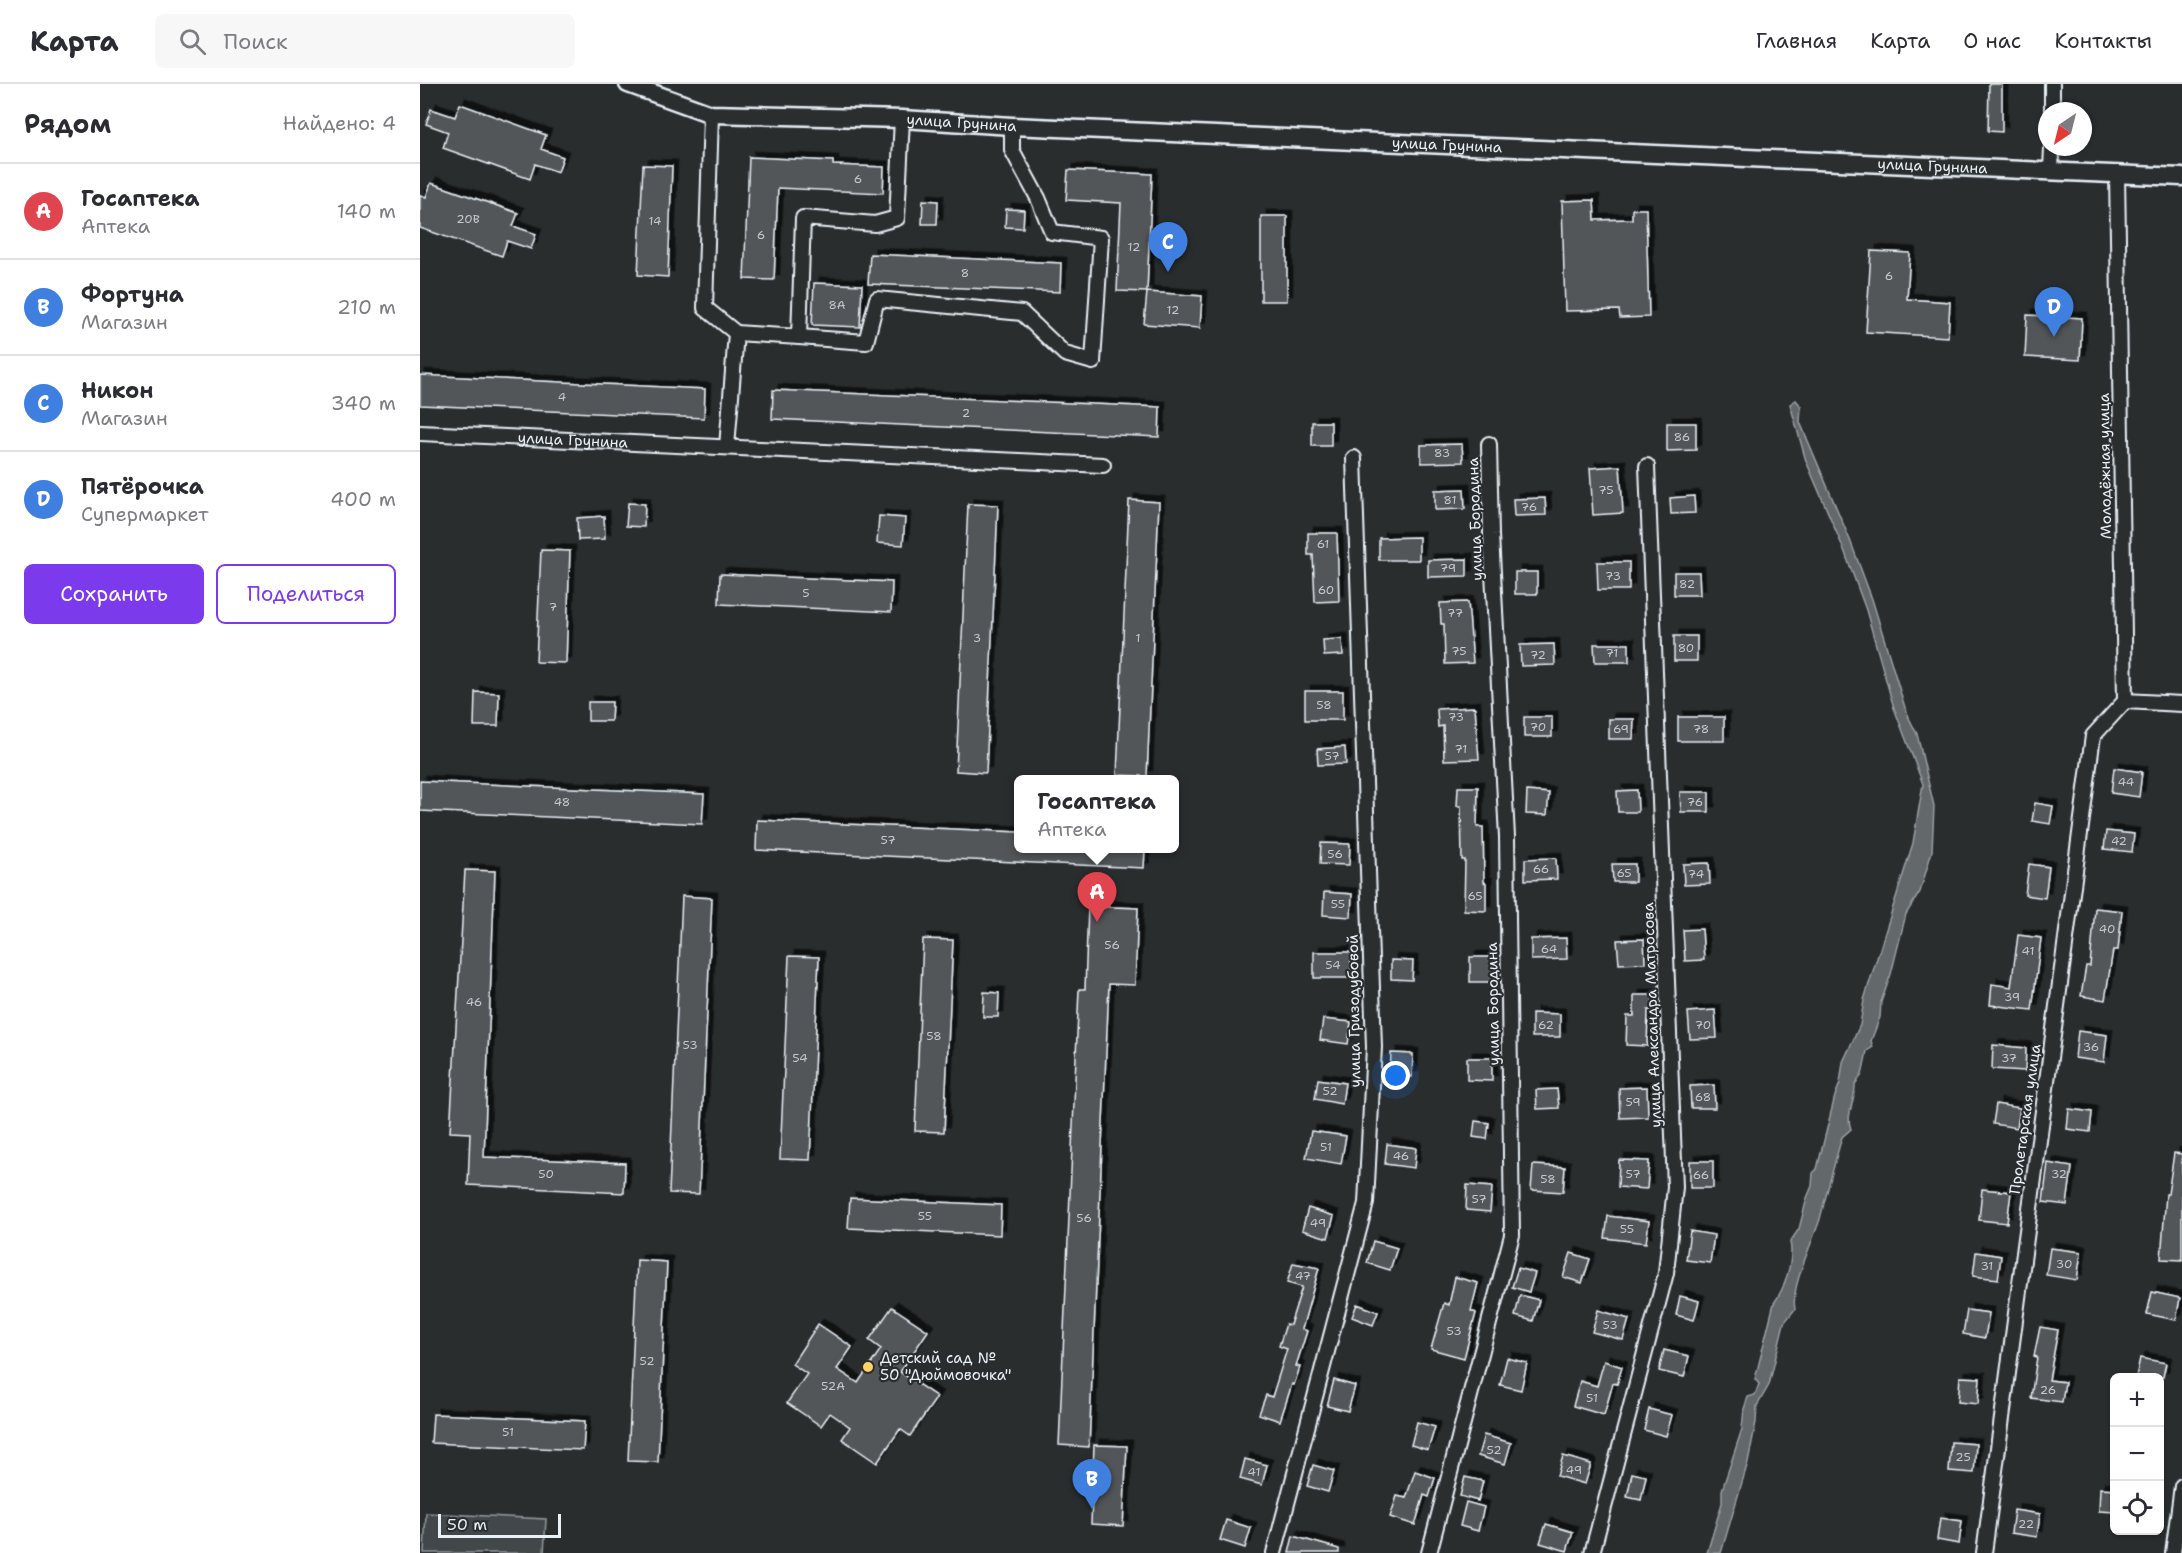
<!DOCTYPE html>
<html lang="ru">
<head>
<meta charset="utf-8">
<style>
  :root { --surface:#fff; --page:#f7f7f7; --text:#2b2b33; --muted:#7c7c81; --line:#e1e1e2; --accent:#7c3aed }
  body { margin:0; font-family:"Shantell Sans",sans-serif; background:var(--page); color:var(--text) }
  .controls { position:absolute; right:18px; bottom:18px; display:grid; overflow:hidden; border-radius:9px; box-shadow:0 2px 4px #0004 }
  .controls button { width:54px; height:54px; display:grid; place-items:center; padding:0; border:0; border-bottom:2px solid var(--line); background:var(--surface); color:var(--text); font:30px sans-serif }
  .compass { position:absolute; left:1618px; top:18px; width:54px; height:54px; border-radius:50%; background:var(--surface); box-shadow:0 2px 4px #0004; rotate:215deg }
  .scale { position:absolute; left:18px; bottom:15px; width:123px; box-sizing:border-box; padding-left:6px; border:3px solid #e8f1f8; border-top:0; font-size:16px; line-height:21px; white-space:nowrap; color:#e8f1f8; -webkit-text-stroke:4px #2a2d2e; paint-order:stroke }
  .you { position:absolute; left:976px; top:992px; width:21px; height:21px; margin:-15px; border:4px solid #fff; border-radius:50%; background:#1a73e8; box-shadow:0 0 0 9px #1a73e833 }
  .badge { display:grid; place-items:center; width:39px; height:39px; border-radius:50%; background:var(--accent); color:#fff; font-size:20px; font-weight:700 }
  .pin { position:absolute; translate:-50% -50px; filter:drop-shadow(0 2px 3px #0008) }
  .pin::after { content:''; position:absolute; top:32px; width:21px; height:18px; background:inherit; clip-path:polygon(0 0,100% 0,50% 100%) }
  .popup { position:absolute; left:594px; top:691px; width:165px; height:78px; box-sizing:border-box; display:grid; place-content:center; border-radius:9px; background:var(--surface); filter:drop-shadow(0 2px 4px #0005); font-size:20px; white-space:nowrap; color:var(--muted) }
  .popup b { font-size:22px; color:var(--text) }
  .popup::after { content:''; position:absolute; left:50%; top:100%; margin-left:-12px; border:12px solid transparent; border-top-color:var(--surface) }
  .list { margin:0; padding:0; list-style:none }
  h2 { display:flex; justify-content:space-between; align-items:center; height:78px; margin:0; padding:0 24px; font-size:26px }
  h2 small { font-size:20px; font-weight:400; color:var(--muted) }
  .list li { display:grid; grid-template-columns:39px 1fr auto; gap:18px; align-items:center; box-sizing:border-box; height:96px; padding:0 24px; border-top:2px solid var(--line) }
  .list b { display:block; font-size:22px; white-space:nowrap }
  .list p { margin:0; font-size:20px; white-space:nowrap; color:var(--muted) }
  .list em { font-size:20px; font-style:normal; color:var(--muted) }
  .actions { display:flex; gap:12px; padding:18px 24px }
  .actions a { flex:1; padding:14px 0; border:2px solid var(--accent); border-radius:9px; text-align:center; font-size:21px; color:var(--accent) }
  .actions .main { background:var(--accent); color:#fff }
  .icon { flex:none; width:33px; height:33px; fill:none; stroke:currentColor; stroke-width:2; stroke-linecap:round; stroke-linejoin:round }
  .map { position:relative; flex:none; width:1762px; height:1469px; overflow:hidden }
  header { display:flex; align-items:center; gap:36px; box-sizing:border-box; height:84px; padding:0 30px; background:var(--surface); border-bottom:2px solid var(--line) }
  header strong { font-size:28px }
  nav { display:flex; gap:33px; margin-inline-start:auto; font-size:21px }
  .search { width:420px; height:54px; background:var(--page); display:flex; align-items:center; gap:15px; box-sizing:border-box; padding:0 21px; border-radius:9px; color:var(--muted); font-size:22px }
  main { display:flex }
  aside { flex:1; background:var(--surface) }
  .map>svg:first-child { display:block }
  .green { fill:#424648; stroke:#959ca0; stroke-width:1.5 }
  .water { fill:#63686b; stroke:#989fa3; stroke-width:1.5 }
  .building { fill:#535759; stroke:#e8f1f8; stroke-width:1.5; filter:url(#shadow) }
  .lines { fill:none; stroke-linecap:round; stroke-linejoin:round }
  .minor-casing { stroke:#e8f1f8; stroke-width:18 }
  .tertiary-casing { stroke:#e8f1f8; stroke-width:21 }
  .minor { stroke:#2a2d2e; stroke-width:14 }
  .tertiary { stroke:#2a2d2e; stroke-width:16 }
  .poi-dot { fill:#ffd166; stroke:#2a2d2e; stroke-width:2 }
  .labels { text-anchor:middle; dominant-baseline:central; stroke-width:4.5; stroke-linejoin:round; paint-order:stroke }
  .number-label { font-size:12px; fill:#c3cad0 }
  .street-label { font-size:15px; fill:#e8f1f8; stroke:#2a2d2e }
  .poi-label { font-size:15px; fill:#e8f1f8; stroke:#2a2d2e; text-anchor:start }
</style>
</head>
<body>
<header>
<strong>Карта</strong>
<div class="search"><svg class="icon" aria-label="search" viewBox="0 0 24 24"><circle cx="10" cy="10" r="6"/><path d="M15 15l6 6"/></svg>Поиск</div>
<nav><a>Главная</a><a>Карта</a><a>О нас</a><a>Контакты</a></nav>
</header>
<main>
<aside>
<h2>Рядом<small>Найдено: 4</small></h2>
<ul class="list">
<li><span class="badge" style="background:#e0444e">A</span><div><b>Госаптека</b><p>Аптека</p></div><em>140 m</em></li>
<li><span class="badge" style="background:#3f7fe0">B</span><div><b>Фортуна</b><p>Магазин</p></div><em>210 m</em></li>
<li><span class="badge" style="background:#3f7fe0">C</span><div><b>Никон</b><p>Магазин</p></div><em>340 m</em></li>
<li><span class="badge" style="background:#3f7fe0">D</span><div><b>Пятёрочка</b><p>Супермаркет</p></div><em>400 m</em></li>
</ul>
<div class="actions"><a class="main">Сохранить</a><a>Поделиться</a></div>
</aside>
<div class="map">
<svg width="1762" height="1469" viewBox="0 0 1762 1469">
  <defs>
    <filter id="shadow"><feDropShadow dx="5.5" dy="-5.5" stdDeviation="0" flood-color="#0009"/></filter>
  </defs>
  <rect width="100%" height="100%" fill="#2a2d2e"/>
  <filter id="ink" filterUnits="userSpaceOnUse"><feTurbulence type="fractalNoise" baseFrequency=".0167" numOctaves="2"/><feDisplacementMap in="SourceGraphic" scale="12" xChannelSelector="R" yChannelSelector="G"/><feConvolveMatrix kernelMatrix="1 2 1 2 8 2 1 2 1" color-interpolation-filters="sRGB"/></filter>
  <g filter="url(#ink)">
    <path class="green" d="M6 1429 126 1435 124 1469H4Z"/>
    <path class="water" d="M1376 316 1381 322 1380 338 1430 456 1452 515 1487 630 1497 650 1514 722 1512 767 1500 808 1486 830 1471 890 1461 918 1460 933 1451 957 1453 963 1447 967 1442 991 1435 1000C1436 1015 1425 1031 1431 1045L1422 1053C1414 1080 1407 1108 1400 1135 1393 1157 1370 1204 1375 1225L1364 1239 1349 1301 1337 1322 1336 1338 1328 1378 1301 1469H1287L1302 1419V1406L1322 1345 1324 1325 1328 1313 1335 1311 1339 1300 1335 1295 1354 1219C1365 1204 1374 1176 1370 1158L1379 1145 1387 1114 1392 1102 1393 1089 1397 1085 1415 1012 1420 999 1423 978 1440 941 1444 916 1493 759 1503 700 1474 624 1446 526 1424 466 1386 377 1370 320Z"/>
    <path class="building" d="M1569 0H1582V48L1568 47Z
      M40 20 126 51 121 65 143 73 138 88 115 80 110 95 23 64 28 48 6 40 11 25 35 33Z
      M329 73 413 77V81L464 83 463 109 358 104 354 196 324 195Z
      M223 81 252 82 248 193 218 191Z
      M648 86 732 90 727 208 697 207 701 119 646 116Z
      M11 99 98 129 93 142 116 150 111 165 87 157 82 172 0 144V111L6 113Z
      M503 116 518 117 517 140H502Z
      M1174 116 1175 136 1212 135V125H1226L1229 233 1200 234 1199 226 1145 227 1142 117Z
      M586 125 604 126 603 144 585 143Z
      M841 132H867V217H841Z
      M1451 167 1490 169 1487 215 1530 218 1528 253 1446 248Z
      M450 170 641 179 640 208 448 200Z
      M394 199 442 201 440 243 392 241Z
      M727 208 782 212 780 244 724 240Z
      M1607 231 1662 234 1660 276 1605 273Z
      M0 291 285 305 284 334 0 321Z
      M353 306 740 323 739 353 352 335Z
      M892 338H911V362H892Z
      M1247 339H1276V366L1247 367Z
      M1042 360 1043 378 1001 379V361Z
      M1200 382 1203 429 1173 431 1170 384Z
      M1044 405 1045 425 1015 426V406Z
      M1274 412 1275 429 1251 430 1250 414Z
      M1125 414 1126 431 1094 432 1093 415Z
      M709 416 739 418 727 692 697 691Z
      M208 419 225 420 224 443 206 442Z
      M548 420 578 421 566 689 536 687Z
      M184 432 185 455 158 456 157 434Z
      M459 432 485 434 483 461 457 459Z
      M888 449H917L919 517 895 518 893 471H888Z
      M999 453V476H959V454Z
      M121 466 150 467 146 579 116 578Z
      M1047 475V492L1008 493V476Z
      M1177 478H1209V506H1178Z
      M1095 488H1117V510H1095Z
      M1254 488H1279L1280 511H1254Z
      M300 490 472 498 471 528 299 520Z
      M1048 518 1053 579 1025 580 1024 540H1021L1020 519Z
      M1254 552H1277V577H1254Z
      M922 555 923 571 904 572 903 556Z
      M1134 560 1135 581 1101 582 1100 561Z
      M1174 560H1209V578H1175Z
      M885 607H923V636H885Z
      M55 608 79 609 78 642H54Z
      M168 618H192L191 637H168Z
      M1055 623 1059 675 1024 676 1023 642 1018 643 1017 625Z
      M1104 633H1132V653H1104Z
      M1258 633H1304V657H1258Z
      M1189 635H1214L1213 655H1189Z
      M925 663 926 680 898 681 897 665Z
      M1694 684 1722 688 1719 713 1691 709Z
      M0 697 284 710 282 740 0 727Z
      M1038 703H1058L1057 743H1063L1064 798 1066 799V827L1044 826 1045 776H1042L1041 722H1037Z
      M1217 706 1218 728H1198L1197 707Z
      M1107 707 1129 709 1127 731 1106 730Z
      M1260 708H1289V728H1261Z
      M1615 719 1633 722 1630 740 1612 737Z
      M337 736 599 748V765H725L724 784 336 766Z
      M1686 747 1714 750 1712 768 1684 765Z
      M901 759 930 760 929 781 900 780Z
      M1136 774 1137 795 1105 796V775Z
      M1289 779 1290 800 1264 801 1263 780Z
      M1192 780H1215V798H1193Z
      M1609 780 1629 783 1625 814 1605 811Z
      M45 786 75 787 64 1073 205 1079 204 1109 48 1101 50 1049 30 1048Z
      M904 808 932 810 931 833 903 831Z
      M262 812 292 814 279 1110 249 1109Z
      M668 822 718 824 715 901 689 900 669 1363 639 1361 659 905H665Z
      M1675 824 1702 827 1698 866H1693L1685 916 1661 912 1666 882H1670Z
      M1282 845 1284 876 1265 877 1263 846Z
      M1598 851 1621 854 1612 926 1570 921 1572 900 1591 903Z
      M1146 854 1147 875 1111 876V855Z
      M503 855 533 856 524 1048 495 1047Z
      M1224 855 1225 879 1199 880 1197 856Z
      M894 868H931V894H894Z
      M369 872 399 873 390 1076 360 1075Z
      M1050 873H1073V898H1050Z
      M971 876 993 877 992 896 971 895Z
      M564 908 579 909 578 933H563Z
      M1214 911H1233V926H1228L1227 962 1206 961 1207 932H1214Z
      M1295 926 1297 954 1270 955 1268 928Z
      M1112 929 1140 930V953H1112Z
      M903 935 931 938 928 960 900 956Z
      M1658 947 1687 951 1684 978 1655 974Z
      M1573 961 1606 964 1605 987 1572 985Z
      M971 969 993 970 992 993 970 992Z
      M1047 974H1072V997L1047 996Z
      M898 995 925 999 922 1020 895 1015Z
      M1294 1001 1295 1024H1271L1270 1002Z
      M1227 1003 1228 1033 1200 1034 1199 1004Z
      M1137 1005 1139 1024 1117 1025 1116 1006Z
      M1576 1020 1600 1024 1597 1044 1573 1040Z
      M1649 1025 1672 1028 1670 1048 1647 1045Z
      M1055 1037 1069 1039 1067 1055 1053 1053Z
      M891 1047 926 1052 921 1080 886 1074Z
      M967 1060 996 1064 994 1084 965 1080Z
      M1754 1069 1762 1070V1176L1741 1175 1746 1110H1748Z
      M1199 1076 1229 1077 1227 1105 1198 1103Z
      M1270 1077H1293V1104H1270Z
      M1628 1079 1652 1083 1647 1121 1623 1118Z
      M1113 1081 1145 1083 1143 1108 1111 1106Z
      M1047 1101 1072 1103 1070 1128 1046 1126Z
      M1562 1105 1591 1108 1587 1139 1559 1136Z
      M430 1114 581 1121 580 1151 428 1144Z
      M888 1124 914 1132 908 1154 882 1146Z
      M1188 1132 1229 1137 1226 1159 1185 1154Z
      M1270 1147 1294 1151 1290 1179 1266 1176Z
      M953 1157 977 1164 970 1186 947 1179Z
      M1630 1164 1661 1168 1657 1196 1626 1191Z
      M1556 1168 1581 1172 1578 1195 1553 1192Z
      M1151 1169 1170 1175 1162 1199 1143 1193Z
      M217 1176 247 1178 238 1378 208 1377Z
      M873 1179 899 1184 882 1245 887 1247 876 1282 880 1283 874 1301 872 1300 860 1337 839 1330 846 1311 852 1313 867 1265 859 1262 866 1240 870 1241 882 1203 867 1199Z
      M1098 1184 1115 1189 1109 1208 1092 1203Z
      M1035 1193 1058 1199 1051 1227 1056 1229 1044 1274 1011 1265 1024 1219 1029 1221Z
      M1732 1208 1760 1214 1756 1236 1727 1230Z
      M1100 1211 1119 1216 1113 1237 1095 1232Z
      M1260 1212 1279 1217 1274 1236 1256 1231Z
      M937 1220 958 1228 953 1241 932 1233Z
      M472 1223 508 1247 480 1288 517 1313 490 1352 480 1345 457 1379 422 1355 430 1343 410 1329 401 1342 367 1319 387 1290 372 1280 398 1240 432 1263 417 1285 438 1299 461 1265 449 1256Z
      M1178 1226 1209 1235 1203 1256 1172 1248Z
      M1547 1226 1569 1229 1565 1254 1543 1250Z
      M1620 1243 1638 1246 1629 1296 1645 1298 1642 1318 1611 1314 1617 1273 1614 1272Z
      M1244 1266 1269 1272 1264 1293 1239 1287Z
      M1087 1274 1107 1279 1101 1306 1080 1301Z
      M1720 1274 1746 1279 1743 1293H1716Z
      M1184 1277 1202 1283 1197 1300 1193 1299 1184 1331 1153 1322 1160 1297 1177 1302Z
      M1540 1293 1560 1294 1558 1320 1538 1318Z
      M914 1296 935 1302 928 1327 907 1322Z
      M1229 1325 1252 1331 1246 1352 1224 1346Z
      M13 1330 165 1337 163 1366 11 1359Z
      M997 1338 1015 1343 1008 1366 991 1361Z
      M1064 1351 1091 1359 1085 1380 1058 1372Z
      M1531 1358 1556 1360 1554 1389 1529 1387Z
      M674 1361 707 1362 703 1442 671 1440Z
      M1143 1372 1171 1380 1165 1400 1137 1392Z
      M825 1375 847 1381 842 1401 820 1395Z
      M893 1381 914 1387 908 1408 887 1402Z
      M995 1387 1015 1394 1009 1413 1004 1411 995 1441 970 1433 977 1412 986 1414Z
      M1212 1389 1226 1392 1221 1416 1207 1413Z
      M1045 1393 1063 1397 1058 1417 1040 1412Z
      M1680 1404 1695 1405V1428L1679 1427Z
      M1046 1418 1064 1423 1058 1447 1040 1442Z
      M1594 1426 1620 1430 1617 1453 1591 1449Z
      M1520 1434 1542 1437 1539 1460 1517 1456Z
      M806 1436 831 1444 825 1464 800 1456Z
      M1126 1440 1153 1448 1147 1467 1120 1459Z
      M873 1452 919 1465V1469H869Z"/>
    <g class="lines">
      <defs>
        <g id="minor">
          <path d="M1632 27V0"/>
          <path d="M291 30 285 224 316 249 307 363"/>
          <path d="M1631 86 1632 63"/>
          <path d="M1697 89 1705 617"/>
          <path d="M316 249 379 253 383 134 455 140 477 134 482 35"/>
          <path d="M379 253 446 258 457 215 602 229 645 270 673 278 681 154 632 148 618 114 592 66V42"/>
          <path id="s1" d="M0 349 683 381"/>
          <path d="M1705 617 1762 620"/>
          <path d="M854 1469 946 1119 954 963 934 374"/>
          <path d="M1009 1469 1092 1151 1087 753 1071 451 1069 360"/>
          <path d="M1172 1469 1246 1189 1255 1103 1227 382"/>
          <path d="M1564 1469 1673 652 1705 617"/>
          <path d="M1753 1469 1762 1402"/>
        </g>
        <g id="tertiary">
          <path id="s2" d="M208 0 291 30 482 35 592 42 1762 93"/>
        </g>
      </defs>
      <use href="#minor" class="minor-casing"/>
      <use href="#tertiary" class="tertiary-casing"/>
      <use href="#minor" class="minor"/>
      <use href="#tertiary" class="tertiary"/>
    </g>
  </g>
  <circle class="poi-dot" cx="448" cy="1283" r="6"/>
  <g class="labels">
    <g class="number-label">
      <text x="438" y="95">6</text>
      <text x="48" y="135">20В</text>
      <text x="235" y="137">14</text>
      <text x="341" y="151">6</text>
      <text x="714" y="163">12</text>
      <text x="545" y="189">8</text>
      <text x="1469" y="192">6</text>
      <text x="417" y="221">8А</text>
      <text x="753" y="226">12</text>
      <text x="142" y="313">4</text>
      <text x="546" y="329">2</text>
      <text x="1262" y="353">86</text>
      <text x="1022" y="369">83</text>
      <text x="1186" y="406">75</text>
      <text x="1030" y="416">81</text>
      <text x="1109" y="423">76</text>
      <text x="903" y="460">61</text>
      <text x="1028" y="484">79</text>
      <text x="1193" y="492">73</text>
      <text x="1267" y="500">82</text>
      <text x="906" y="506">60</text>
      <text x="386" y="509">5</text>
      <text x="133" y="523">7</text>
      <text x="1035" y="529">77</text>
      <text x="557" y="554">3</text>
      <text x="718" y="554">1</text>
      <text x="1266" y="564">80</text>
      <text x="1039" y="567">75</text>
      <text x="1192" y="569">71</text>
      <text x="1118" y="571">72</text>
      <text x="904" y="621">58</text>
      <text x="1036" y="633">73</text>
      <text x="1118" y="643">70</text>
      <text x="1201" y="645">69</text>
      <text x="1281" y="645">78</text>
      <text x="1041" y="665">71</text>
      <text x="912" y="672">57</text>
      <text x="1706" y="698">44</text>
      <text x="142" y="718">48</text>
      <text x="1275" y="718">76</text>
      <text x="468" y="756">57</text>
      <text x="1699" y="757">42</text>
      <text x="915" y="770">56</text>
      <text x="1121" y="785">66</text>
      <text x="1204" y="789">65</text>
      <text x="1276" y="790">74</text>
      <text x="1055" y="812">65</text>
      <text x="918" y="820">55</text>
      <text x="1687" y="845">40</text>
      <text x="692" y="861">56</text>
      <text x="1129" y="865">64</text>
      <text x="1608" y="867">41</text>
      <text x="913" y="881">54</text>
      <text x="1592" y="913">39</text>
      <text x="54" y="918">46</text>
      <text x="1126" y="941">62</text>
      <text x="1283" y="941">70</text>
      <text x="514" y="952">58</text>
      <text x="270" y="961">53</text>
      <text x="1671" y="963">36</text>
      <text x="380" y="974">54</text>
      <text x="1589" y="974">37</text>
      <text x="910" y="1007">52</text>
      <text x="1283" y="1013">68</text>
      <text x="1213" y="1018">59</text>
      <text x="906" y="1063">51</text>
      <text x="981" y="1072">46</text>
      <text x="126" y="1090">50</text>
      <text x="1213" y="1090">57</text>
      <text x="1639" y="1090">32</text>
      <text x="1281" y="1091">66</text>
      <text x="1128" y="1095">58</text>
      <text x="1059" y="1115">57</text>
      <text x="505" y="1132">55</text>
      <text x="664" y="1134">56</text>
      <text x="898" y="1139">49</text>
      <text x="1207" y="1145">55</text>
      <text x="1644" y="1180">30</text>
      <text x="1567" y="1182">31</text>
      <text x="883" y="1192">47</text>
      <text x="1190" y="1241">53</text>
      <text x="1034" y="1247">53</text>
      <text x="227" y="1277">52</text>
      <text x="413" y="1302">52А</text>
      <text x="1628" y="1306">26</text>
      <text x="1172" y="1314">51</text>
      <text x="88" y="1348">51</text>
      <text x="1074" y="1366">52</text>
      <text x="1543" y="1373">25</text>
      <text x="1154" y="1386">49</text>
      <text x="834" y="1388">41</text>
      <text x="1606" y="1440">22</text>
    </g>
    <g class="street-label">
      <text stroke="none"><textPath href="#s2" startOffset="339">улица Грунина</textPath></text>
      <text stroke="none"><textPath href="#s2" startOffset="825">улица Грунина</textPath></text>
      <text stroke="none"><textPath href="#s2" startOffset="1311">улица Грунина</textPath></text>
      <text stroke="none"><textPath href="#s1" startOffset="153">улица Грунина</textPath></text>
      <text transform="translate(1685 382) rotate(-91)">Молодёжная улица</text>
      <text transform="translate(1055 435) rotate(-92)">улица Бородина</text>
      <text transform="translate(1073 920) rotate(-91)">улица Бородина</text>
      <text transform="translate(934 927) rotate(-91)">улица Гризодубовой</text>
      <text transform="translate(1232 931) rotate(-92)">улица Александра Матросова</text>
      <text transform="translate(1605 1035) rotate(-82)">Пролетарская улица</text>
    </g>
    <g class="poi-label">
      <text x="460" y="1274">Детский сад №<tspan x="460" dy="17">50 "Дюймовочка"</tspan></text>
    </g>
  </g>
</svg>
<div class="controls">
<button>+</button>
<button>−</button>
<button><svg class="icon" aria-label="locate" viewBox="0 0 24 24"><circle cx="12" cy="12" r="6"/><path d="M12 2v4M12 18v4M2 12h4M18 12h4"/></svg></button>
</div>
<svg class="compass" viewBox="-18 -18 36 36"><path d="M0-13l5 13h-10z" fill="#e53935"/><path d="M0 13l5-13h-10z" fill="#7c7c81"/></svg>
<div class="scale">50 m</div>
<div class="you"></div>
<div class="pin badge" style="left:677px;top:838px;background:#e0444e">A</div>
<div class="popup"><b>Госаптека</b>Аптека</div>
<div class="pin badge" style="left:672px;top:1425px;background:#3f7fe0">B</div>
<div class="pin badge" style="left:748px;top:188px;background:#3f7fe0">C</div>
<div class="pin badge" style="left:1634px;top:253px;background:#3f7fe0">D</div>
</div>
</main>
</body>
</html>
